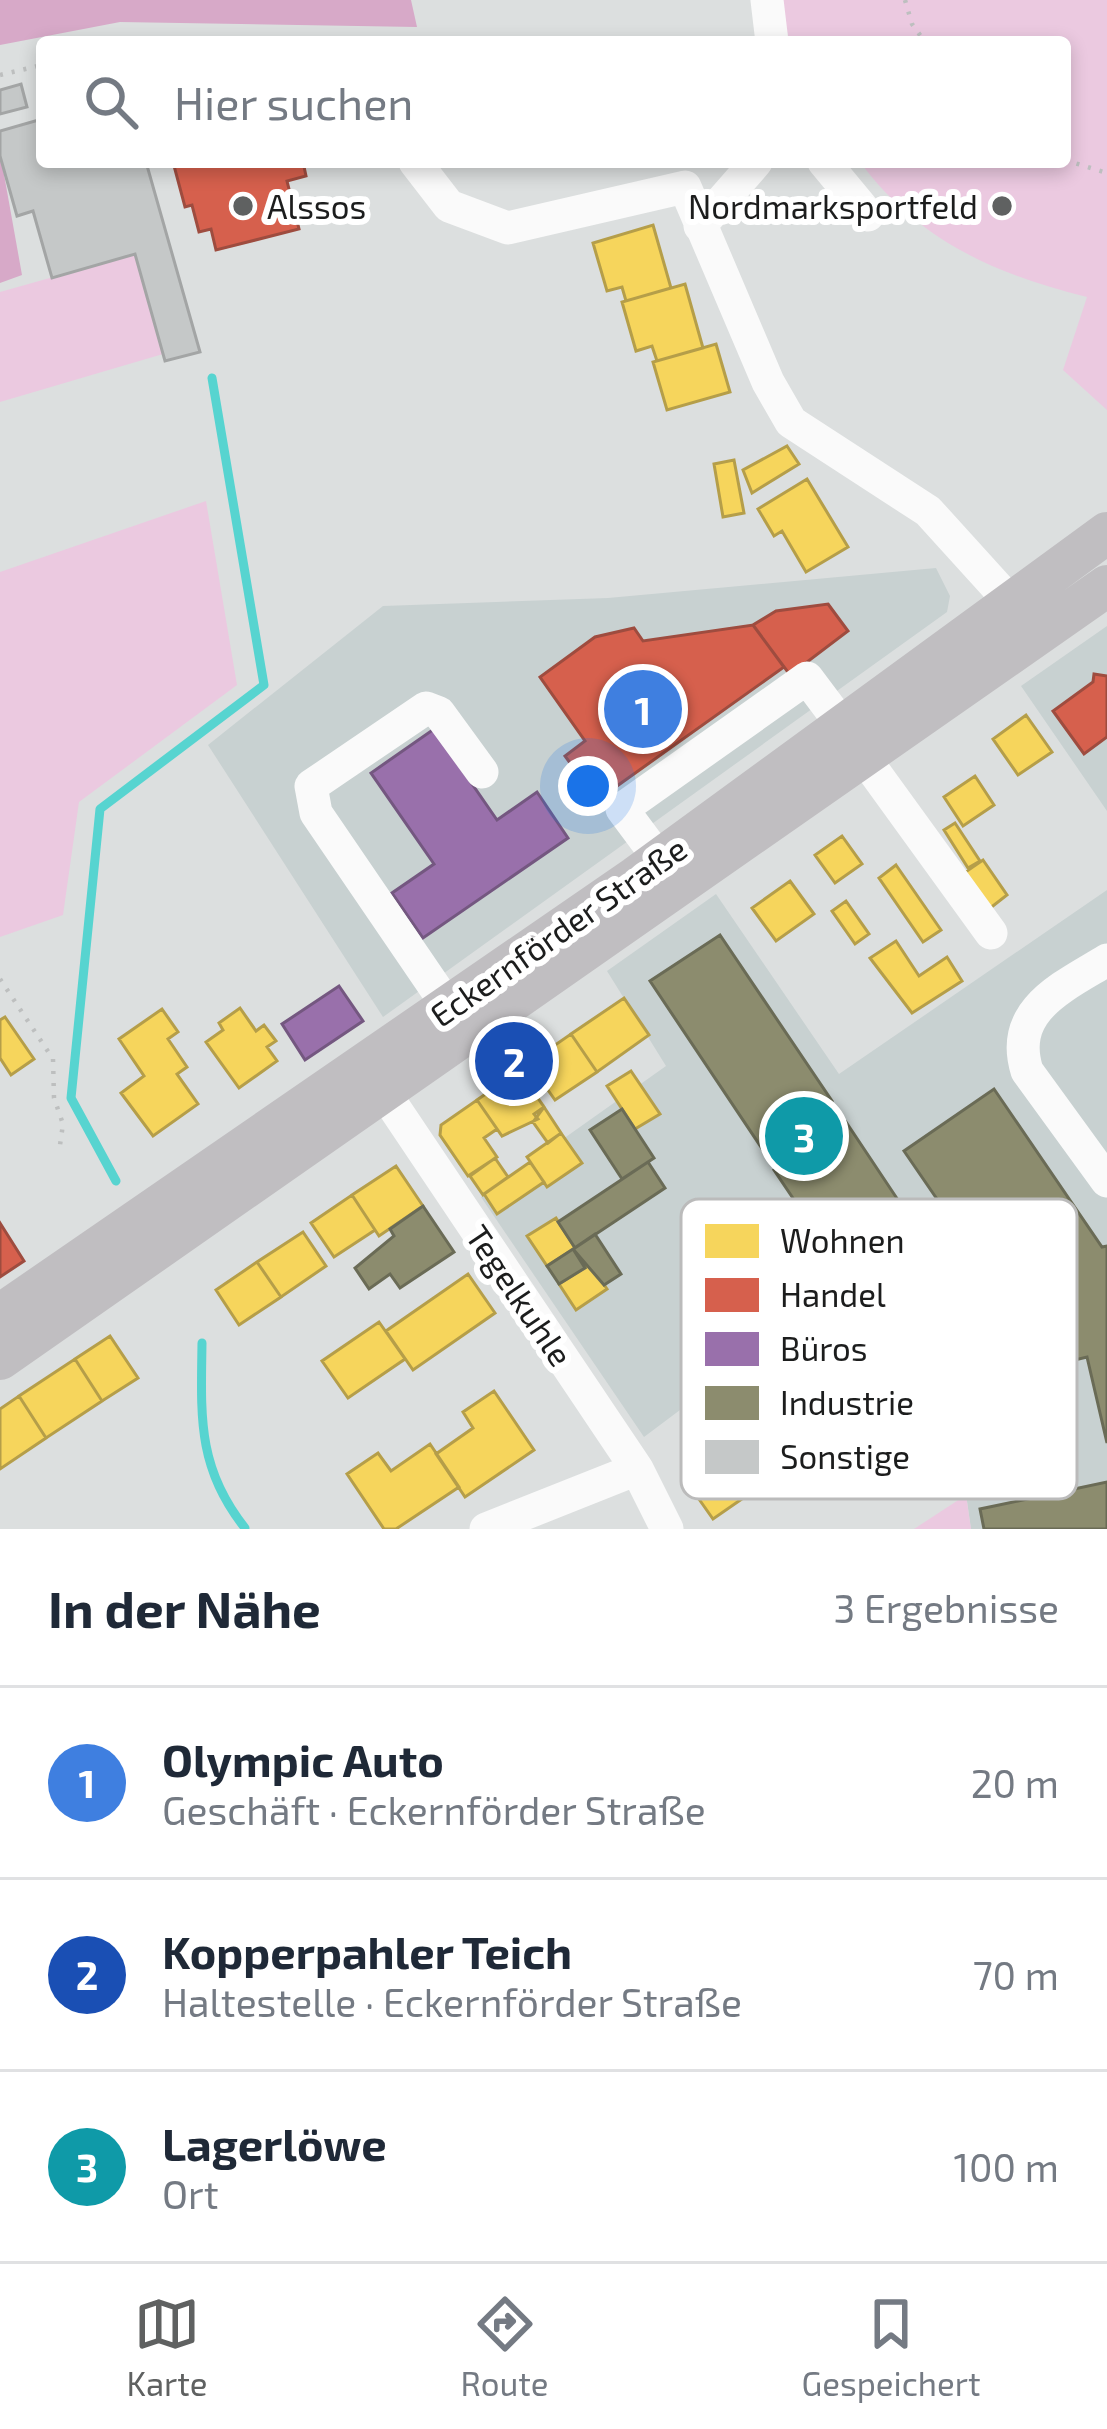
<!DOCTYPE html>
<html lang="de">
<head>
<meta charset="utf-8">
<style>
  :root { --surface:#fff; --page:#f6f6f7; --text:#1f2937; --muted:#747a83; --line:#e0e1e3; --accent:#5f6161 }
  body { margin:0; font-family:"Exo 2",sans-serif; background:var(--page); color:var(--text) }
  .you { position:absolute; left:588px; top:786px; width:42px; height:42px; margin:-30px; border:9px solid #fff; border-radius:50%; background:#1a73e8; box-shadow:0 0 0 18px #1a73e833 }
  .badge { display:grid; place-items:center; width:78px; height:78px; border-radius:50%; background:var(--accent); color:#fff; font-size:39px; font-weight:700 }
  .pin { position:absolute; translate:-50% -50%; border:6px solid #fff; box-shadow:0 3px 12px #0006 }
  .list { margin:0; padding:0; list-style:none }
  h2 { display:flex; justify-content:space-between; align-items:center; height:156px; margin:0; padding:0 48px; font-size:51px }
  h2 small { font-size:39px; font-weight:400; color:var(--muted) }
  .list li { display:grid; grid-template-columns:78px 1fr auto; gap:36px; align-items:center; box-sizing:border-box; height:192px; padding:0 48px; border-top:3px solid var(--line) }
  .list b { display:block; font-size:45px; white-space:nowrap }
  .list p { margin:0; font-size:39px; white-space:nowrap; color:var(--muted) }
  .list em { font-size:39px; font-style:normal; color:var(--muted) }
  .icon { flex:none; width:66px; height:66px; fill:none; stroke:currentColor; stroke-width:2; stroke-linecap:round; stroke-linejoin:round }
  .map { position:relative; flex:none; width:1107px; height:1529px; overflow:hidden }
  .search { position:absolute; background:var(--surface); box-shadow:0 6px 18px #0003; left:36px; right:36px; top:36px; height:132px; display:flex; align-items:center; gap:30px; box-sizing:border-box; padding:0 42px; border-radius:12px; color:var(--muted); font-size:45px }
  .sheet { height:732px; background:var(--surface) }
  nav { display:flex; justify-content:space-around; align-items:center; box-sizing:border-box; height:168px; border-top:3px solid var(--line); background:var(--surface); font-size:33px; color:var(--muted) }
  nav a { display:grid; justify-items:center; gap:6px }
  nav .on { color:var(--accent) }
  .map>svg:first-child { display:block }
  .built { fill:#c8d1d1 }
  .green { fill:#ebc9e0 }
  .forest { fill:#d7a9c8 }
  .homes { fill:#f6d55c; stroke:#b59e49; stroke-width:3 }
  .shops { fill:#d6604d; stroke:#9e4c3f; stroke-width:3 }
  .offices { fill:#9970ab; stroke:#745780; stroke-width:3 }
  .industry { fill:#8c8c6e; stroke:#6a6b56; stroke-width:3 }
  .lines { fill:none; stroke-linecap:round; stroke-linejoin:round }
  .stream { stroke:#57d4d0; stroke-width:9 }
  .building { fill:#c5c8c8; stroke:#a3a5a5; stroke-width:3 }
  .path { stroke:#bdbfbf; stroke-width:4.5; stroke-dasharray:3 9; stroke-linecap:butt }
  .minor { stroke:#fafafa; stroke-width:33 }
  .major { stroke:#c0bec1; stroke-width:42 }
  .poi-dot { fill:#5f6161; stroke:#fff; stroke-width:4.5 }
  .labels { text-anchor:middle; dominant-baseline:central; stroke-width:12; stroke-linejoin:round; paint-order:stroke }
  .poi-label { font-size:33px; fill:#1c1d1d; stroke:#fff; text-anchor:start }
  .street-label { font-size:33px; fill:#1c1d1d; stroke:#fff }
  .key { fill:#fff; stroke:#bbb; stroke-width:3 }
  .key-label { font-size:33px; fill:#1c1d1d }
</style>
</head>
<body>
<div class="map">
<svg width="1107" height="1529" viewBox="0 0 1107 1529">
  <rect width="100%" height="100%" fill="#dcdfdf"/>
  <path class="built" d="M936 568 950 596 947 612 383 1017 208 745 383 606 608 598Z
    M1107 626V811L1021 686Z
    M1107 890V1529H971L966 1494 853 1336 832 1351 797 1298 756 1353 644 1437 481 1197 666 1066 607 971 716 894 839 1074Z"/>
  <path class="green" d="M778 0H1107V410L1063 370 1087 297C994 274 918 240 860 162H1065V42H790Z
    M135 254 163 354 0 402V292Z
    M206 501 237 685 79 802 63 915 0 937V572Z
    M966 1495 971 1529H914Z"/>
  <path class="forest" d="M0 0H411L417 27 120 22 0 45Z
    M0 152 22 275 0 283Z"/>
  <path class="homes" d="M653 225 671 288 626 301 622 287 607 291 593 243Z
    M685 284 703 348 657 361 652 346 636 351 622 302Z
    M716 344 730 392 667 410 653 362Z
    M787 446 799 464 752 493 743 470Z
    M734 460 744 513 723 517 714 464Z
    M807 479 848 547 806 572 782 531 774 536 758 509Z
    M1026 715 1052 752 1018 775 993 739Z
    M975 776 994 805 963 826 944 797Z
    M955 823 980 861 968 868 944 830Z
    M842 836 862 864 835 883 815 855Z
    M983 860 1007 895 989 909 964 873Z
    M896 865 941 930 923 942 879 878Z
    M790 881 814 914 776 941 752 908Z
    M846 901 869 934 855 944 832 911Z
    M896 941 919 976 947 957 962 981 912 1013 870 958Z
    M624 998 649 1035 597 1072 571 1034Z
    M240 1008 256 1031 264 1025 276 1041 267 1047 277 1061 239 1088 206 1042 223 1030 219 1023Z
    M162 1009 178 1032 168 1039 187 1067 177 1074 198 1104 153 1136 121 1093 144 1076 119 1039Z
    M5 1017 34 1059 11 1075 0 1058V1020Z
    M571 1034 597 1072 555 1100 529 1063Z
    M519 1071 544 1107 534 1114 538 1119 502 1136 477 1100Z
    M631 1071 660 1114 635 1129 607 1086Z
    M477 1100 497 1129 484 1138 497 1157 468 1176 440 1135 441 1125Z
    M544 1107 561 1133 548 1143 533 1122Z
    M561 1133 582 1163 547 1187 527 1157Z
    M495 1158 508 1177 483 1195 470 1176Z
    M530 1162 544 1182 497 1214 484 1194Z
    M396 1166 423 1206 379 1236 352 1195Z
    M352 1195 375 1230 334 1257 311 1223Z
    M556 1218 575 1248 547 1266 527 1236Z
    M303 1232 326 1266 281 1297 257 1262Z
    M257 1262 281 1297 239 1325 216 1290Z
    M590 1264 607 1289 576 1310 559 1284Z
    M468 1274 495 1313 413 1370 386 1331Z
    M379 1322 405 1359 348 1398 322 1361Z
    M110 1336 138 1378 102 1401 75 1359Z
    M75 1359 102 1401 46 1438 19 1396Z
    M860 1378 891 1423 834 1463 821 1444 713 1519 682 1475 794 1398 806 1415Z
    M494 1391 534 1450 465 1497 436 1454 473 1428 463 1412Z
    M19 1396 46 1438 0 1469V1409Z
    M430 1444 459 1487 396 1529H384L347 1474 378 1453 391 1471Z"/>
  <path class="shops" d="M173 162H303L306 176 287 181 299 229 216 250 211 229 199 232 192 205 185 207Z
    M828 604 848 631 790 675 753 625 776 611Z
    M753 625 784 667 617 786 614 781 594 796 565 756 585 741 540 677 595 637 634 628 643 641Z
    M1094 674 1107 676V737L1084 754 1053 711 1093 682Z
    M0 1223 24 1261 0 1277Z"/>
  <path class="offices" d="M434 729 497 820 537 792 568 838 423 938 392 893 434 864 371 773Z
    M339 986 363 1021 305 1060 282 1024Z"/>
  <path class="industry" d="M720 935 832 1101 827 1105 841 1125 846 1122 944 1269 873 1317 774 1170 781 1166 768 1146 763 1150 650 981Z
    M994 1089 1102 1247 1107 1246V1443L1087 1357 1054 1365 1040 1306 1020 1320 904 1151Z
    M622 1109 654 1158 622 1179 590 1130Z
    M648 1162 665 1188 575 1248 558 1222Z
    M423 1206 454 1252 400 1288 390 1274 369 1289 355 1268 394 1236 390 1229Z
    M595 1234 621 1274 604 1285 573 1249Z
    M573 1249 585 1268 559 1284 547 1266Z
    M1107 1482V1529H984L980 1509Z"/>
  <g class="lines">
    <path class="stream" d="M116 1181 71 1098 100 809 264 685 212 378
      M202 1343C201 1416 197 1468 245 1528"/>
  </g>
  <path class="building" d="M21 84 27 107 0 114V90Z
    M42 119V162H146L200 352 165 361 135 254 52 278 33 211 17 216 0 156V131Z"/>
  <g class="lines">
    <path class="path" d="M905 0 912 24 925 42
      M0 75 42 65
      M1065 160 1107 173
      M0 979 53 1059 54 1098 63 1124 60 1145"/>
    <path class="minor" d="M767 0 772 42
      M415 162 449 206 508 228 685 187 768 382 791 422 928 511 1026 619
      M824 162 868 215
      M700 226 756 162
      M865 759 991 933
      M660 860 622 809 807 678 843 726
      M1107 960C1063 987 1008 1010 1027 1071L1107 1181
      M449 1008 316 813 311 786 426 708 439 713 482 772
      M371 1073 637 1469 667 1529
      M486 1529 637 1469"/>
    <path class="major" d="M0 1315 636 877 1107 533
      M0 1359 1107 586"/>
  </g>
  <g class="poi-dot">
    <circle cx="243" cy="206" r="12"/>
    <circle cx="1002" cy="206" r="12"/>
  </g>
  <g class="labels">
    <g class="poi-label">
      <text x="267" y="206">Alssos</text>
      <text x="978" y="206" text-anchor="end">Nordmarksportfeld</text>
    </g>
    <g class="street-label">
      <text transform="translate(558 931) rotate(-35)">Eckernförder Straße</text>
      <text transform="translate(520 1295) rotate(56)">Tegelkuhle</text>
    </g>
  </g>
  <rect x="681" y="1199" width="396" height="300" rx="18" class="key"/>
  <rect x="705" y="1224" width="54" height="34" fill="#f6d55c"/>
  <rect x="705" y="1278" width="54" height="34" fill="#d6604d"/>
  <rect x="705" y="1332" width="54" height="34" fill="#9970ab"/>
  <rect x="705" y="1386" width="54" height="34" fill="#8c8c6e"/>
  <rect x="705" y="1440" width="54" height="34" fill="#c5c8c8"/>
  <g class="key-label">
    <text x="780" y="1253">Wohnen</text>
    <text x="780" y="1307">Handel</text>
    <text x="780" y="1361">Büros</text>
    <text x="780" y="1415">Industrie</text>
    <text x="780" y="1469">Sonstige</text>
  </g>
</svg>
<div class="you"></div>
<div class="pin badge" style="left:643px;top:709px;background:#3f7fe0">1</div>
<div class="pin badge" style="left:514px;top:1061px;background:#1a4fb4">2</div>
<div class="pin badge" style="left:804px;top:1136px;background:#0f9aa8">3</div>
<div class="search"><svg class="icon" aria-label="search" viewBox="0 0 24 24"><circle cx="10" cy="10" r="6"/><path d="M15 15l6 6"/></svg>Hier suchen</div>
</div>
<section class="sheet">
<h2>In der Nähe<small>3 Ergebnisse</small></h2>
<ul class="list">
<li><span class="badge" style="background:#3f7fe0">1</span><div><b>Olympic Auto</b><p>Geschäft · Eckernförder Straße</p></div><em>20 m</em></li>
<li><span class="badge" style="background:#1a4fb4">2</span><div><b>Kopperpahler Teich</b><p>Haltestelle · Eckernförder Straße</p></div><em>70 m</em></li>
<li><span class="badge" style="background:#0f9aa8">3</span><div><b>Lagerlöwe</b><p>Ort</p></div><em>100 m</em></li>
</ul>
</section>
<nav>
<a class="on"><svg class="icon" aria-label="map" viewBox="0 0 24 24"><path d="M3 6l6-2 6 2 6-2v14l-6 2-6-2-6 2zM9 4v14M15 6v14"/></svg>Karte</a>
<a><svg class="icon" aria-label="directions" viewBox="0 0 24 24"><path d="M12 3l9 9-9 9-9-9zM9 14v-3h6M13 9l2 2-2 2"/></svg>Route</a>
<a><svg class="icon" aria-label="saved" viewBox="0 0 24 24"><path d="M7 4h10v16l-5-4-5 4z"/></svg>Gespeichert</a>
</nav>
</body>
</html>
